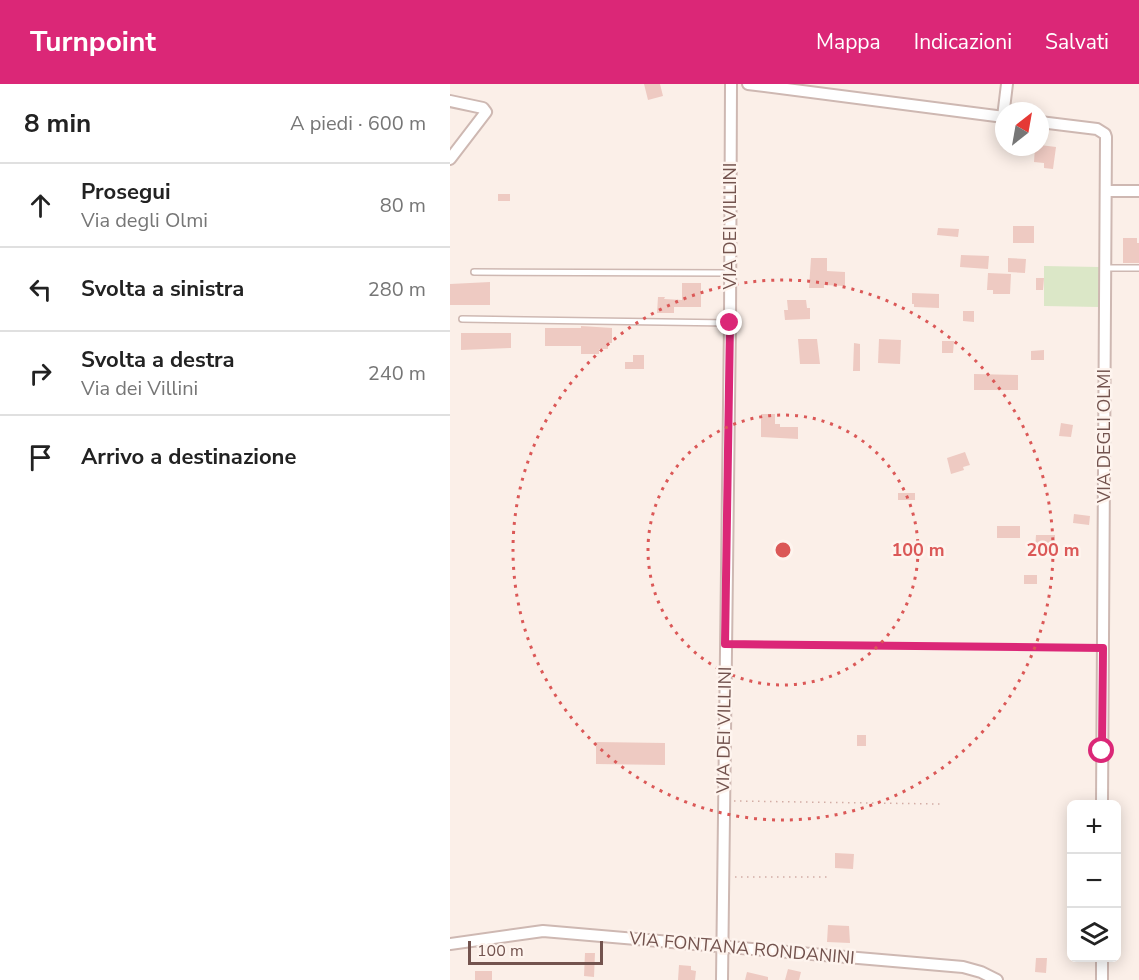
<!DOCTYPE html>
<html lang="it">
<head>
<meta charset="utf-8">
<style>
  :root { --surface:#fff; --page:#f2f2f2; --text:#222; --muted:#767676; --line:#e0e0e0; --accent:#db2777 }
  body { margin:0; font-family:"Nunito Sans",sans-serif; background:var(--page); color:var(--text) }
  .controls { position:absolute; right:18px; bottom:18px; display:grid; overflow:hidden; border-radius:9px; box-shadow:0 3px 15px #0003 }
  .controls button { width:54px; height:54px; display:grid; place-items:center; padding:0; border:0; border-bottom:2px solid var(--line); background:var(--surface); color:var(--text); font:30px sans-serif }
  .compass { position:absolute; left:545px; top:18px; width:54px; height:54px; border-radius:50%; background:var(--surface); box-shadow:0 3px 15px #0003; rotate:31deg }
  .scale { position:absolute; left:18px; bottom:15px; width:135px; box-sizing:border-box; padding-left:6px; border:3px solid #73534e; border-top:0; font-size:16px; line-height:21px; white-space:nowrap; color:#73534e; -webkit-text-stroke:4px #fef4ee; paint-order:stroke }
  .stop { position:absolute; width:18px; height:18px; margin:-14px; border:4px solid #db2777; border-radius:50%; background:#fff }
  .stop.end { background:#db2777; border-color:#fff; box-shadow:0 2px 6px #0008 }
  .list { margin:0; padding:0; list-style:none }
  h2 { display:flex; justify-content:space-between; align-items:center; height:78px; margin:0; padding:0 24px; font-size:26px }
  h2 small { font-size:20px; font-weight:400; color:var(--muted) }
  .list li { display:grid; grid-template-columns:39px 1fr auto; gap:18px; align-items:center; box-sizing:border-box; height:84px; padding:0 24px; border-top:2px solid var(--line) }
  .list b { display:block; font-size:22px; white-space:nowrap }
  .list p { margin:0; font-size:20px; white-space:nowrap; color:var(--muted) }
  .list em { font-size:20px; font-style:normal; color:var(--muted) }
  .icon { flex:none; width:33px; height:33px; fill:none; stroke:currentColor; stroke-width:2; stroke-linecap:round; stroke-linejoin:round }
  .map { position:relative; flex:none; width:689px; height:896px; overflow:hidden }
  header { display:flex; align-items:center; gap:36px; box-sizing:border-box; height:84px; padding:0 30px; background:var(--accent); color:#fff }
  header strong { font-size:28px }
  nav { display:flex; gap:33px; margin-inline-start:auto; font-size:21px }
  main { display:flex }
  aside { flex:1; background:var(--surface) }
  .map>svg:first-child { display:block }
  .green { fill:#dbe7c7 }
  .building { fill:#eecac2 }
  .lines { fill:none; stroke-linecap:round; stroke-linejoin:round }
  .lane-casing { stroke:#ceb8b2; stroke-width:8 }
  .street-casing { stroke:#ceb8b2; stroke-width:14 }
  .path { stroke:#d3ada5; stroke-width:1.5; stroke-dasharray:1.5 4.5; stroke-linecap:butt }
  .lane { stroke:#fff; stroke-width:5 }
  .street { stroke:#fff; stroke-width:10 }
  .route { stroke:#db2777; stroke-width:8 }
  .ring { fill:none; stroke:#db5857; stroke-width:3; stroke-dasharray:3 6 }
  .labels { text-anchor:middle; dominant-baseline:central; stroke-width:5; stroke-linejoin:round; paint-order:stroke }
  .street-label { font-size:18px; fill:#73534e; stroke:#fef4ee }
  .centre { fill:#db5857; stroke:#fef4ee; stroke-width:3 }
  .ring-label { font-size:18px; text-anchor:middle; font-weight:bold; fill:#db5857; stroke:#fef4ee; stroke-width:5; stroke-linejoin:round; paint-order:stroke }
</style>
</head>
<body>
<header>
<strong>Turnpoint</strong>
<nav><a>Mappa</a><a>Indicazioni</a><a>Salvati</a></nav>
</header>
<main>
<aside>
<h2>8 min<small>A piedi · 600 m</small></h2>
<ul class="list">
<li><svg class="icon" aria-label="ahead" viewBox="0 0 24 24"><path d="M12 20V5M6 11l6-6 6 6"/></svg><div><b>Prosegui</b><p>Via degli Olmi</p></div><em>80 m</em></li>
<li><svg class="icon" aria-label="left" viewBox="0 0 24 24"><path d="M17 20v-9H6M10 6l-5 5 5 5"/></svg><div><b>Svolta a sinistra</b></div><em>280 m</em></li>
<li><svg class="icon" aria-label="right" viewBox="0 0 24 24"><path d="M7 20v-9h11M14 6l5 5-5 5"/></svg><div><b>Svolta a destra</b><p>Via dei Villini</p></div><em>240 m</em></li>
<li><svg class="icon" aria-label="arrive" viewBox="0 0 24 24"><path d="M6 21V4h12l-3 4 3 4H6"/></svg><div><b>Arrivo a destinazione</b></div></li>
</ul>
</aside>
<div class="map">
<svg width="689" height="896" viewBox="0 0 689 896">
  <rect width="100%" height="100%" fill="#fbefe8"/>
  <path class="green" d="M594 182 649 183V223L594 222Z"/>
  <path class="building" d="M194 0H210L213 12 198 16Z
    M590 61 606 63 603 85 594 84V79L584 78 585 63Z
    M48 110H60V117H48Z
    M563 142H584V159H563Z
    M488 144 509 145 508 153 487 151Z
    M673 154H687V159H689V179H673Z
    M511 171 539 172 538 185 510 183Z
    M361 174H377V187L395 188V202L374 201V204H359Z
    M558 174 576 175 575 189 558 188Z
    M538 189 561 190 560 210H543V206H537Z
    M586 194H594L593 206H586Z
    M40 198V221H0V200Z
    M232 199H251V223H224V229H207L208 213H215L214 215 232 216Z
    M462 209 489 210V224L464 223V220H462Z
    M337 216H356L357 224H360V235L335 236 334 226H338Z
    M513 227H524V238L513 237Z
    M131 242 162 244V259H158V265H149V270H131V262H95V244H131Z
    M11 249H61V264L11 266Z
    M348 255H367L370 280H350Z
    M429 255 451 256 450 280 428 279Z
    M492 257H504L503 269H492Z
    M404 259 410 260V287H403Z
    M594 266V276H581V267Z
    M183 271H194V285H175V278H183Z
    M524 290 568 291V306H524Z
    M311 330H325V340H330V343H348V355L311 353Z
    M611 339 623 341 621 353 609 352Z
    M515 368 520 381 513 383 514 386 501 390 497 374Z
    M448 409H465V416H448Z
    M624 430 640 432 639 441 623 439Z
    M547 442H570V454H547Z
    M586 451H605V466H585Z
    M574 491H587V500H574Z
    M407 651H416V662H407Z
    M146 658 215 659V681L146 680Z
    M385 769 404 770 403 785 385 784Z
    M378 841 399 842 400 859 377 858Z
    M135 869H145L144 893 134 892Z
    M586 874H597L596 889 585 888Z
    M229 881 241 882V886L246 887 245 896H228Z
    M338 885 351 888 349 896H335Z
    M25 887H42V896H25Z
    M297 888 318 893V896H295Z"/>
  <g class="lines">
    <defs>
      <path id="lane" d="M656 184H689
        M24 188 280 189
        M12 235 280 239"/>
      <path id="street" d="M298 0 554 33
        M0 17 33 24 36 28 0 75
        M553 33 557 0
        M590 38 647 45 655 50 656 53 652 720
        M656 107H689
        M0 860 93 847 513 883 531 888 547 896
        M272 896 280 239 281 0
        M652 896V874"/>
    </defs>
    <use href="#lane" class="lane-casing"/>
    <use href="#street" class="street-casing"/>
    <path class="path" d="M285 560 643 564
      M284 717 490 720
      M285 793H377"/>
    <use href="#lane" class="lane"/>
    <use href="#street" class="street"/>
  </g>
  <g class="lines">
    <path class="route" d="M280 239 275 560 653 564 652 667"/>
  </g>
  <g class="ring">
    <circle cx="333" cy="466" r="135"/>
    <circle cx="333" cy="466" r="270"/>
  </g>
  <g class="labels">
    <g class="street-label">
      <text transform="translate(280 142) rotate(-90)">VIA DEI VILLINI</text>
      <text transform="translate(654 352) rotate(-90)">VIA DEGLI OLMI</text>
      <text transform="translate(274 646) rotate(-89)">VIA DEI VILLINI</text>
      <text transform="translate(292 864) rotate(5)">VIA FONTANA RONDANINI</text>
    </g>
  </g>
  <circle cx="333" cy="466" r="9" class="centre"/>
  <g class="ring-label">
    <text x="468" y="472">100 m</text>
    <text x="603" y="472">200 m</text>
  </g>
</svg>
<div class="controls">
<button>+</button>
<button>−</button>
<button><svg class="icon" aria-label="layers" viewBox="0 0 24 24"><path d="M12 4l9 5-9 5-9-5zM3 14l9 5 9-5"/></svg></button>
</div>
<svg class="compass" viewBox="-18 -18 36 36"><path d="M0-13l5 13h-10z" fill="#e53935"/><path d="M0 13l5-13h-10z" fill="#767676"/></svg>
<div class="scale">100 m</div>
<div class="stop" style="left:652px;top:667px"></div>
<div class="stop end" style="left:280px;top:239px"></div>
</div>
</main>
</body>
</html>
